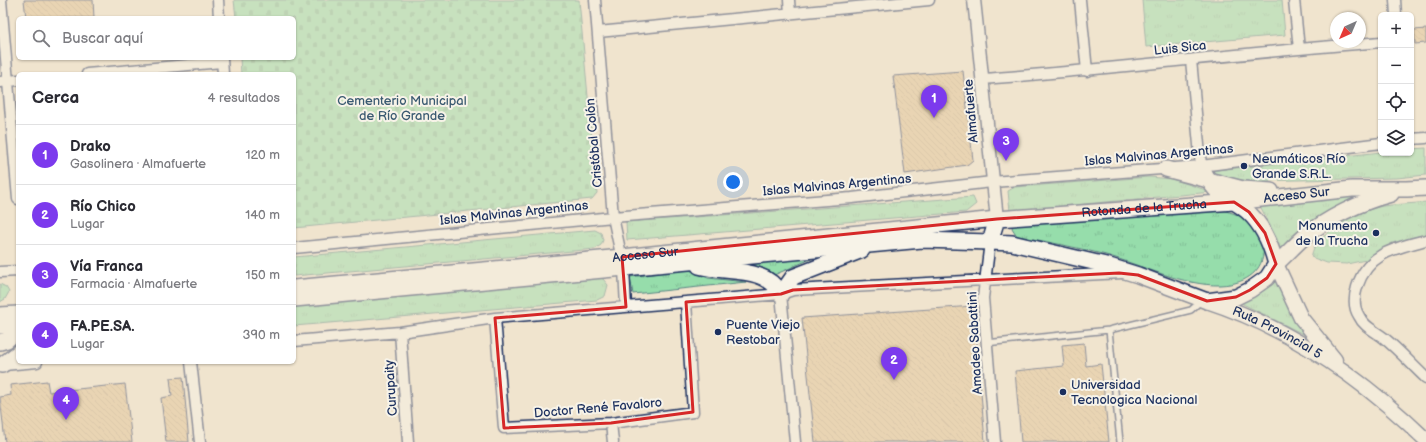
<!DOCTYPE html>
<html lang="es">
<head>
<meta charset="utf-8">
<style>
  :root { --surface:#fff; --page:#f2f2f3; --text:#2b2b33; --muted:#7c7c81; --line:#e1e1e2; --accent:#7c3aed }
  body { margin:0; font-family:"Balsamiq Sans",sans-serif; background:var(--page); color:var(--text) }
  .controls { position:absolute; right:12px; top:12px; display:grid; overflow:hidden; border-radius:6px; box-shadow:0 1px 3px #0004 }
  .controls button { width:36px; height:36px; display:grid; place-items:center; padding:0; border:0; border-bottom:1px solid var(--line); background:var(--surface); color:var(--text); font:20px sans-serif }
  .compass { position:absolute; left:1330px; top:12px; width:36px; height:36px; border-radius:50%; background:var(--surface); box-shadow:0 1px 3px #0004; rotate:224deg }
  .you { position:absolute; left:733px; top:182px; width:14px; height:14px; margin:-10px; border:3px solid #fff; border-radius:50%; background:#1a73e8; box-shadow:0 0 0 6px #1a73e833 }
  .badge { display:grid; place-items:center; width:26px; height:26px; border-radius:50%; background:var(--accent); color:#fff; font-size:13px; font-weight:700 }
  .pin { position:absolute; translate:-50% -33px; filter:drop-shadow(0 1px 2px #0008) }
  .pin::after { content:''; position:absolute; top:21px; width:14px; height:12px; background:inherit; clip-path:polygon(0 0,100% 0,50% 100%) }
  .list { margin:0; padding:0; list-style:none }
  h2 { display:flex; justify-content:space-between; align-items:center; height:52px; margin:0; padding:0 16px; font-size:17px }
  h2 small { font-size:13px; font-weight:400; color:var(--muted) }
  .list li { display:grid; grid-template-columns:26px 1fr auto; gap:12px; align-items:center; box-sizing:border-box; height:60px; padding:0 16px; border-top:1px solid var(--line) }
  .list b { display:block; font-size:15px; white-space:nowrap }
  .list p { margin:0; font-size:13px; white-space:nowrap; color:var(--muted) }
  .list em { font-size:13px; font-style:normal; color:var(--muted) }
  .icon { flex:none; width:22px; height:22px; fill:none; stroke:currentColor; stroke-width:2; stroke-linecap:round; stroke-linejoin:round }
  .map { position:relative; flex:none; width:1426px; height:442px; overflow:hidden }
  .search { position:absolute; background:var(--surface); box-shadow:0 1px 3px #0004; left:16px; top:16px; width:280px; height:44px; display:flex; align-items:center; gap:10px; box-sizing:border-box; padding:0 14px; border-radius:6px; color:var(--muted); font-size:15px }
  .panel { position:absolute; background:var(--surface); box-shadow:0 1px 3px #0004; left:16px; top:72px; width:280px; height:292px; border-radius:6px }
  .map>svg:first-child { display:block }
  .grass { fill:url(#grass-tufts); stroke:#588684 }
  .cemetery { fill:url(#cemetery-stones); stroke:#588684 }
  .building { fill:url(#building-back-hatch); stroke:#1b2f5e }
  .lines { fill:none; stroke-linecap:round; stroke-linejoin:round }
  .service-casing { stroke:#1b2f5e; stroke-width:8 }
  .minor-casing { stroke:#1b2f5e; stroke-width:13 }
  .tertiary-casing { stroke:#1b2f5e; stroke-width:15 }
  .secondary-casing { stroke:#1b2f5e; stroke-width:17 }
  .primary-casing { stroke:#1b2f5e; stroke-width:18 }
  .service { stroke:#f7f3e8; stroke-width:5 }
  .minor { stroke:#f7f3e8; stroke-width:10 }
  .tertiary { stroke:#f7f3e8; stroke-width:12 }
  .secondary { stroke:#f7f3e8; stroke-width:14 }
  .primary { stroke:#f7f3e8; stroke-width:15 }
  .marked { fill:none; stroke:#d62828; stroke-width:3; stroke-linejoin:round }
  .poi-dot { fill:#1b2f5e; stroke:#f7f3e8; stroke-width:1.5 }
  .labels { text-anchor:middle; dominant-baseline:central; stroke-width:4; stroke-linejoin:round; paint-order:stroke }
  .street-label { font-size:13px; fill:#1b2f5e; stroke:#f7f3e8 }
  .park-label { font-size:13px; fill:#3a5a71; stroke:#f7f3e8 }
  .poi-label { font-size:13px; fill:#1b2f5e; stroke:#f7f3e8; text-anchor:start }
</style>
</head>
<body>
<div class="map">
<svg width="1426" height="442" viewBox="0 0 1426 442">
  <defs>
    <pattern id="grass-tufts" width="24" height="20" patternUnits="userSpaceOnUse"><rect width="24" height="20" fill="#96ddab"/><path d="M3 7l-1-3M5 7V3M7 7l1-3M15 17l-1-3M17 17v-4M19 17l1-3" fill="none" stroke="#81be96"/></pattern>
    <pattern id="cemetery-stones" width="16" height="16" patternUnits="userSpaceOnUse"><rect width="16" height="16" fill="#96ddab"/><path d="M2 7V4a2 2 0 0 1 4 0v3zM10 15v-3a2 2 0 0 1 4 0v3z" fill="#81be96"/></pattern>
    <pattern id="building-back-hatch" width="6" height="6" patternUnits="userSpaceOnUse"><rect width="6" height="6" fill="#e0c193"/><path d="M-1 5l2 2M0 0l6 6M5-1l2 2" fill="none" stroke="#c0a681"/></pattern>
  </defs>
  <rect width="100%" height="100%" fill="#f0e4ce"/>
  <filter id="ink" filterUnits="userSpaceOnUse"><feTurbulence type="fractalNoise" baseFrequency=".025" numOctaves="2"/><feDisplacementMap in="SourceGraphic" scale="8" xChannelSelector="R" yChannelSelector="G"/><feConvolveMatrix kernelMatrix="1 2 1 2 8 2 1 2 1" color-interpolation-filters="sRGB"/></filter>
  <g filter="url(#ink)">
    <path class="grass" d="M1142 0H1282L1285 35 1146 47Z
      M1426 148V175L1397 178 1250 181 1214 176 1208 171 1381 152 1411 153V149Z
      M1149 177 1172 179 1212 192 1010 211 1008 191 1015 187Z
      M1377 194 1280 253 1277 239 1259 204Z
      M973 197 976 204 966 212 627 240 626 222Z
      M1426 202V234L1392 243 1370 259 1347 264 1327 263 1311 257C1312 254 1313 249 1315 246 1328 228 1362 210 1383 206 1397 204 1412 204 1426 202Z
      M1225 211C1275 221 1279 283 1220 285 1184 286 1141 265 1106 255 1077 247 1047 242 1017 236L1012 228 1013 225 1017 222Z
      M595 230 601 233 603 240 601 245 595 249 294 276V257Z
      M820 255 774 275 746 261Z
      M687 269 708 278 746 282 633 294 630 277Z
      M597 276 603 279 608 285 605 296 597 300 294 326V304Z
      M1278 280C1283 301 1292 318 1305 335L1237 301 1255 297Z
      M0 284 6 287 9 292 5 299 0 302Z"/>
    <path class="cemetery" d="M234 0H579L597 193 592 199 294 228V74H241L240 58H294V18H236Z"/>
    <path class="building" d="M24 0H93L94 18H26Z
      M1426 29V43L1415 44 1414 30Z
      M963 71 973 160 967 165 905 174 893 76Z
      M974 306 985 442H815L802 318Z
      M1084 343 1086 366 1101 364 1109 442H1021L1015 371 1064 366 1062 345Z
      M183 377 189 442H166L161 398 172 396 170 378Z
      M47 381 49 392 125 384 132 442H5L0 397 11 395 10 385Z"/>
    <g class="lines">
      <defs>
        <path id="service" d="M1109 330 1120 442
          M986 343 1109 330 1191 310 1201 301"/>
        <path id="minor" d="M1 0 18 199
          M218 0 219 18
          M595 0 613 217 624 269 626 307
          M789 0 790 14
          M1080 0 1087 71
          M1294 0 1299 49
          M1395 0 1396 15
          M598 32 929 0
          M222 58 223 74
          M1191 60 1201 166
          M87 74 222 62
          M982 79C1116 69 1248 52 1381 42
          M0 82 18 80
          M1411 139 1426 138
          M1426 240C1395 248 1368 253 1357 287 1354 297 1353 307 1359 316 1364 327 1375 331 1384 338 1399 350 1412 365 1426 378
          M990 242 983 298 995 442
          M294 248 613 217 852 198 992 182 1201 166 1381 143
          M0 272 18 271
          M781 294 795 442
          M495 318 504 428 611 423 693 412 686 302
          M400 332 408 442
          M294 341 400 332 495 318 781 294 793 290 1122 273
          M191 362 200 442
          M4 365 37 362
          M611 423 613 442"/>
        <path id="tertiary" d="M974 0 997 219"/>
        <g id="secondary">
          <path d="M1276 264 1301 318 1335 360"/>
          <path id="s1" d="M1207 301C1290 328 1364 380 1426 440"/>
        </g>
        <g id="primary">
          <path id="s2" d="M1201 166C1206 175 1210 185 1218 192 1228 199 1240 204 1249 213 1264 227 1271 245 1276 264L1267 278 1250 290 1236 297 1207 301 1138 275 1106 265 1012 243 990 242 997 219 1234 202 1352 189H1407L1426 188"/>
          <path d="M1166 169 1243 189 1271 191"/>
          <path d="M1276 264C1285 256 1294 246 1303 238 1327 218 1360 202 1391 194"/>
          <path d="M699 266C727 274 765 265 781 294"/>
          <path id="s3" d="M294 288 622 257 997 219"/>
          <path d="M781 294 793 277 862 250"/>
          <path d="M294 299 922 240 990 242"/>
          <path d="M0 315 18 314"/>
          <path d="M0 326 18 324"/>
          <path d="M0 342 7 340 18 330"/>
          <path d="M2 365 18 353"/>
        </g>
      </defs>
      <use href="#service" class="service-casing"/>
      <use href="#minor" class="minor-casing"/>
      <use href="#tertiary" class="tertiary-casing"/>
      <use href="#secondary" class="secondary-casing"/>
      <use href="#primary" class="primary-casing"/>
      <use href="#service" class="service"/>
      <use href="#minor" class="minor"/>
      <use href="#tertiary" class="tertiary"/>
      <use href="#secondary" class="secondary"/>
      <use href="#primary" class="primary"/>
    </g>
  </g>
  <path d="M0 0H1426V442H0ZM1234 202 1249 212 1265 233 1276 264 1267 278 1250 290 1236 297 1207 301 1138 275 1119 273 793 290 781 294 686 302 693 412 611 423 504 428 495 318 626 307 622 257 997 219Z" fill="#f0e4ce" fill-opacity=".55" fill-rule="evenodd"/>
  <path class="marked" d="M1234 202 1249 212 1265 233 1276 264 1267 278 1250 290 1236 297 1207 301 1138 275 1119 273 793 290 781 294 686 302 693 412 611 423 504 428 495 318 626 307 622 257 997 219Z"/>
  <g class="poi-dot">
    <circle cx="1244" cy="166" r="4"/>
    <circle cx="1376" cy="233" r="4"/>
    <circle cx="718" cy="332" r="4"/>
    <circle cx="1063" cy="392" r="4"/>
  </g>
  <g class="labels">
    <g class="street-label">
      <text transform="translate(1180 48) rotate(-6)">Luis Sica</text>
      <text transform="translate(971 111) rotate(-95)">Almafuerte</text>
      <text transform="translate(594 143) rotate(-95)">Cristóbal Colón</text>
      <text transform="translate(1159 155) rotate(-5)">Islas Malvinas Argentinas</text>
      <text transform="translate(837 185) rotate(-5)">Islas Malvinas Argentinas</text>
      <text stroke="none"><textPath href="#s2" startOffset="760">Acceso Sur</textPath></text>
      <text stroke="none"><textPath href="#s2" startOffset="607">Rotonda de la Trucha</textPath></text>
      <text transform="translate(514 213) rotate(-6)">Islas Malvinas Argentinas</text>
      <text stroke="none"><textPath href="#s3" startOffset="353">Acceso Sur</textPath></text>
      <text stroke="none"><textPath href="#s1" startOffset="77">Ruta Provincial 5</textPath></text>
      <text transform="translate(975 343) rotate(-93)">Amadeo Sabattini</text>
      <text transform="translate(391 388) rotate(-94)">Curupaity</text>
      <text transform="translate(598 408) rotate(-5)">Doctor René Favaloro</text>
    </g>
    <g class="park-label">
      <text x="402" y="101">Cementerio Municipal<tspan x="402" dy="15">de Río Grande</tspan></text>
    </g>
    <g class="poi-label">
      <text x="1252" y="159">Neumáticos Río<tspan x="1252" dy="15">Grande S.R.L.</tspan></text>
      <text x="1368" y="226" text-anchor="end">Monumento<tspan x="1368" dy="15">de la Trucha</tspan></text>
      <text x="726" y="325">Puente Viejo<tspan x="726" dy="15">Restobar</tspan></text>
      <text x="1071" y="385">Universidad<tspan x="1071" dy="15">Tecnologica Nacional</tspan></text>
    </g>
  </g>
</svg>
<div class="controls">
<button>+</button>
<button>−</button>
<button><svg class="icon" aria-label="locate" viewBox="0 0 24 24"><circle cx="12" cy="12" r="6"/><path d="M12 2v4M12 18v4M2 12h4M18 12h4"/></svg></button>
<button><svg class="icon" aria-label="layers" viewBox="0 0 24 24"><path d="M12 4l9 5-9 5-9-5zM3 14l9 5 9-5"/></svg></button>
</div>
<svg class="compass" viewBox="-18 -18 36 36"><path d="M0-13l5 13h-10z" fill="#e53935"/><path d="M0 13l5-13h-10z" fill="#7c7c81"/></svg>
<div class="you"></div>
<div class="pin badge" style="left:934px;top:118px">1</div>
<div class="pin badge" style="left:894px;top:380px">2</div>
<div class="pin badge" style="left:1006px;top:161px">3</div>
<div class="pin badge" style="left:66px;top:420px">4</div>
<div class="search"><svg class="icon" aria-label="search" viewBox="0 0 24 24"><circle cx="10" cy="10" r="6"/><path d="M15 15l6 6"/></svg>Buscar aquí</div>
<section class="panel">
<h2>Cerca<small>4 resultados</small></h2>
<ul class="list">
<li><span class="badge">1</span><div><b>Drako</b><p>Gasolinera · Almafuerte</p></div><em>120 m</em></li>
<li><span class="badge">2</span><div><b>Río Chico</b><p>Lugar</p></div><em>140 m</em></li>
<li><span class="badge">3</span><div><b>Vía Franca</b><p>Farmacia · Almafuerte</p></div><em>150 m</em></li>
<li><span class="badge">4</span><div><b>FA.PE.SA.</b><p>Lugar</p></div><em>390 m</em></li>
</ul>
</section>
</div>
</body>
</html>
